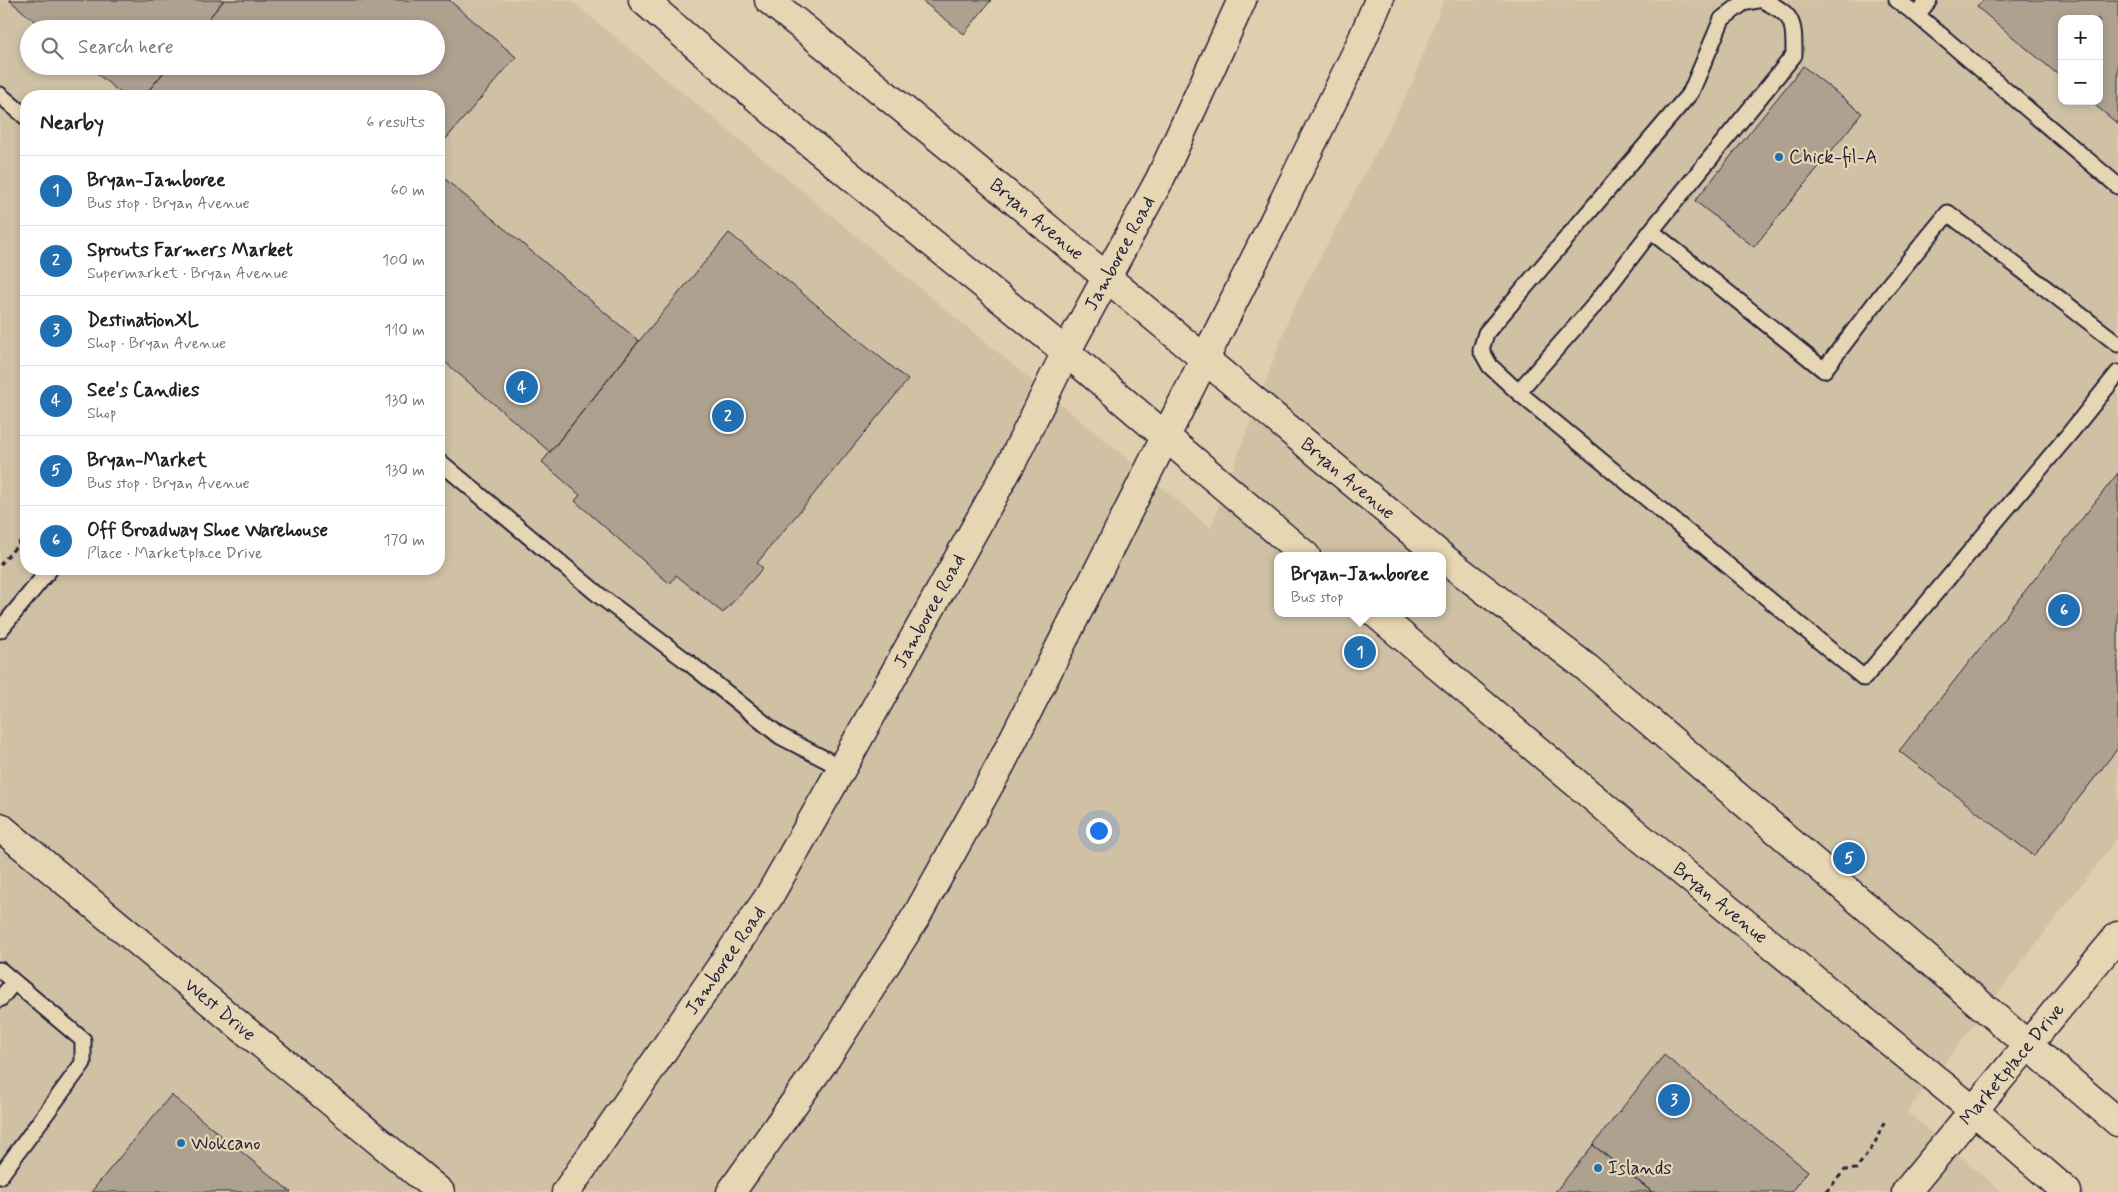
<!DOCTYPE html>
<html lang="en">
<head>
<meta charset="utf-8">
<style>
  :root { --surface:#fff; --page:#f2f2f2; --text:#222; --muted:#767676; --line:#e0e0e0; --accent:#1f6fb2 }
  body { margin:0; font-family:Mynerve,sans-serif; background:var(--page); color:var(--text) }
  .controls { position:absolute; right:15px; top:15px; display:grid; overflow:hidden; border-radius:10px; box-shadow:0 2px 8px #0003 }
  .controls button { width:45px; height:45px; display:grid; place-items:center; padding:0; border:0; border-bottom:1px solid var(--line); background:var(--surface); color:var(--text); font:25px sans-serif }
  .you { position:absolute; left:1098px; top:830px; width:18px; height:18px; margin:-12px; border:4px solid #fff; border-radius:50%; background:#1a73e8; box-shadow:0 0 0 8px #1a73e833 }
  .badge { display:grid; place-items:center; width:32px; height:32px; border-radius:50%; background:var(--accent); color:#fff; font-size:16px; font-weight:700 }
  .pin { position:absolute; translate:-50% -50%; border:2px solid #fff; box-shadow:0 1px 5px #0006 }
  .popup { position:absolute; left:1274px; top:552px; width:172px; height:65px; box-sizing:border-box; display:grid; place-content:center; border-radius:10px; background:var(--surface); filter:drop-shadow(0 1px 4px #0005); font-size:16px; white-space:nowrap; color:var(--muted) }
  .popup b { font-size:19px; color:var(--text) }
  .popup::after { content:''; position:absolute; left:50%; top:100%; margin-left:-10px; border:10px solid transparent; border-top-color:var(--surface) }
  .list { margin:0; padding:0; list-style:none }
  h2 { display:flex; justify-content:space-between; align-items:center; height:65px; margin:0; padding:0 20px; font-size:21px }
  h2 small { font-size:16px; font-weight:400; color:var(--muted) }
  .list li { display:grid; grid-template-columns:32px 1fr auto; gap:15px; align-items:center; box-sizing:border-box; height:70px; padding:0 20px; border-top:1px solid var(--line) }
  .list b { display:block; font-size:19px; white-space:nowrap }
  .list p { margin:0; font-size:16px; white-space:nowrap; color:var(--muted) }
  .list em { font-size:16px; font-style:normal; color:var(--muted) }
  .icon { flex:none; width:28px; height:28px; fill:none; stroke:currentColor; stroke-width:2; stroke-linecap:round; stroke-linejoin:round }
  .map { position:relative; flex:none; width:2118px; height:1192px; overflow:hidden }
  .search { position:absolute; background:var(--surface); box-shadow:0 2px 8px #0003; left:20px; top:20px; width:425px; height:55px; display:flex; align-items:center; gap:12px; box-sizing:border-box; padding:0 18px; border-radius:28px; color:var(--muted); font-size:19px }
  .panel { position:absolute; background:var(--surface); box-shadow:0 2px 8px #0003; left:20px; top:90px; width:425px; height:485px; border-radius:20px }
  .map>svg:first-child { display:block }
  .built { fill:#d0c1a5; fill-rule:evenodd }
  .building { fill:#aea190; stroke:#22223b }
  .lines { fill:none; stroke-linecap:round; stroke-linejoin:round }
  .service-casing { stroke:#22223b; stroke-width:19 }
  .minor-casing { stroke:#22223b; stroke-width:31 }
  .secondary-casing { stroke:#22223b; stroke-width:31 }
  .primary-casing { stroke:#22223b; stroke-width:31 }
  .path { stroke:#22223b; stroke-width:3; stroke-dasharray:5 4; stroke-linecap:butt }
  .service { stroke:#e7d6b3; stroke-width:15 }
  .minor { stroke:#e7d6b3; stroke-width:28 }
  .secondary { stroke:#e7d6b3; stroke-width:28 }
  .primary { stroke:#e7d6b3; stroke-width:28 }
  .poi-dot { fill:#1f6fb2; stroke:#e7d6b3; stroke-width:2 }
  .labels { text-anchor:middle; dominant-baseline:central; stroke-width:4.5; stroke-linejoin:round; paint-order:stroke }
  .poi-label { font-size:19px; fill:#22223b; stroke:#e7d6b3; text-anchor:start }
  .street-label { font-size:19px; fill:#22223b; stroke:#e7d6b3 }
</style>
</head>
<body>
<div class="map">
<svg width="2118" height="1192" viewBox="0 0 2118 1192">
  <rect width="100%" height="100%" fill="#dfcfae"/>
  <filter id="ink" filterUnits="userSpaceOnUse"><feTurbulence type="fractalNoise" baseFrequency=".02" numOctaves="2"/><feDisplacementMap in="SourceGraphic" scale="10" xChannelSelector="R" yChannelSelector="G"/><feConvolveMatrix kernelMatrix="1 2 1 2 8 2 1 2 1" color-interpolation-filters="sRGB"/></filter>
  <g filter="url(#ink)">
    <path class="built" d="M0 0H570L1211 528 1291 313 1411 86 1444 0H2118V837L1907 1112 2002 1192H0ZM2062 19H2099V101H2062ZM29 29H436V66H29ZM26 96H439V569H26ZM1278 556H1442V613H1278Z"/>
    <path class="building" d="M9 0H224L200 29H44Z
      M224 0H449L516 57 439 147V96H144L169 66H436V29H200Z
      M921 0H991L964 34Z
      M1983 0H2118V124L2090 101H2099V19H2062V78L1977 7Z
      M88 66H169L144 96H124Z
      M1803 66 1862 113 1754 247 1695 201Z
      M439 174 639 341 550 452 439 357Z
      M729 233 908 380 757 563 763 568 723 613 676 575 670 584 575 501 580 495 542 462 639 341Z
      M2118 473V748L2034 856 1899 751Z
      M1664 1055 1808 1171 1792 1192H1652L1593 1145Z
      M171 1095 291 1192H91Z
      M1593 1145 1652 1192H1555Z"/>
    <g class="lines">
      <defs>
        <path id="service" d="M1897 0 1917 15 1929 0
          M1917 15 2118 186
          M0 95 26 117
          M1651 231 1794 55C1794 21 1794 15 1762 0
          M2118 344 1948 213 1888 286 1824 370 1651 231 1592 308 1518 392 1864 678 2070 433 2118 373
          M1518 392 1490 366 1481 350 1486 333 1691 92 1722 19 1743 3 1758 0
          M439 461 600 596 688 662 780 736 842 768
          M0 630 50 569
          M0 970 83 1040V1063L0 1176
          M0 999 14 982"/>
        <g id="minor">
          <path id="s1" d="M0 827 440 1192"/>
          <path id="s2" d="M1906 1192 2118 936"/>
        </g>
        <g id="secondary">
          <path d="M643 0 805 139 1066 352 1306 556"/>
          <path id="s3" d="M769 0 961 156 1441 556"/>
          <path d="M1442 557 1587 668 2118 1122"/>
          <path id="s4" d="M1375 613 1640 837 1973 1110 2067 1192"/>
        </g>
        <g id="primary">
          <path id="s5" d="M566 1192 768 898 842 768 1013 460 1066 352 1160 179 1242 0"/>
          <path d="M731 1192 827 1057 917 915 1001 764 1274 221 1359 47 1379 0"/>
        </g>
      </defs>
      <use href="#service" class="service-casing"/>
      <use href="#minor" class="minor-casing"/>
      <use href="#secondary" class="secondary-casing"/>
      <use href="#primary" class="primary-casing"/>
      <path class="path" d="M0 565 26 535
        M1826 1192 1845 1170 1856 1169 1874 1145 1885 1120"/>
      <use href="#service" class="service"/>
      <use href="#minor" class="minor"/>
      <use href="#secondary" class="secondary"/>
      <use href="#primary" class="primary"/>
    </g>
  </g>
  <g class="poi-dot">
    <circle cx="1779" cy="157" r="5"/>
    <circle cx="181" cy="1143" r="5"/>
    <circle cx="1598" cy="1168" r="5"/>
  </g>
  <g class="labels">
    <g class="poi-label">
      <text x="1789" y="157">Chick-fil-A</text>
      <text x="191" y="1143">Wokcano</text>
      <text x="1608" y="1168">Islands</text>
    </g>
    <g class="street-label">
      <text stroke="none"><textPath href="#s3" startOffset="346">Bryan Avenue</textPath></text>
      <text stroke="none"><textPath href="#s5" startOffset="1091">Jamboree Road</textPath></text>
      <text stroke="none"><textPath href="#s3" startOffset="751">Bryan Avenue</textPath></text>
      <text stroke="none"><textPath href="#s5" startOffset="686">Jamboree Road</textPath></text>
      <text stroke="none"><textPath href="#s4" startOffset="451">Bryan Avenue</textPath></text>
      <text stroke="none"><textPath href="#s5" startOffset="281">Jamboree Road</textPath></text>
      <text stroke="none"><textPath href="#s1" startOffset="286">West Drive</textPath></text>
      <text stroke="none"><textPath href="#s2" startOffset="166">Marketplace Drive</textPath></text>
    </g>
  </g>
</svg>
<div class="controls">
<button>+</button>
<button>−</button>
</div>
<div class="you"></div>
<div class="pin badge" style="left:1360px;top:652px">1</div>
<div class="popup"><b>Bryan-Jamboree</b>Bus stop</div>
<div class="pin badge" style="left:728px;top:416px">2</div>
<div class="pin badge" style="left:1674px;top:1100px">3</div>
<div class="pin badge" style="left:522px;top:387px">4</div>
<div class="pin badge" style="left:1849px;top:858px">5</div>
<div class="pin badge" style="left:2064px;top:610px">6</div>
<div class="search"><svg class="icon" aria-label="search" viewBox="0 0 24 24"><circle cx="10" cy="10" r="6"/><path d="M15 15l6 6"/></svg>Search here</div>
<section class="panel">
<h2>Nearby<small>6 results</small></h2>
<ul class="list">
<li><span class="badge">1</span><div><b>Bryan-Jamboree</b><p>Bus stop · Bryan Avenue</p></div><em>60 m</em></li>
<li><span class="badge">2</span><div><b>Sprouts Farmers Market</b><p>Supermarket · Bryan Avenue</p></div><em>100 m</em></li>
<li><span class="badge">3</span><div><b>DestinationXL</b><p>Shop · Bryan Avenue</p></div><em>110 m</em></li>
<li><span class="badge">4</span><div><b>See's Candies</b><p>Shop</p></div><em>130 m</em></li>
<li><span class="badge">5</span><div><b>Bryan-Market</b><p>Bus stop · Bryan Avenue</p></div><em>130 m</em></li>
<li><span class="badge">6</span><div><b>Off Broadway Shoe Warehouse</b><p>Place · Marketplace Drive</p></div><em>170 m</em></li>
</ul>
</section>
</div>
</body>
</html>
